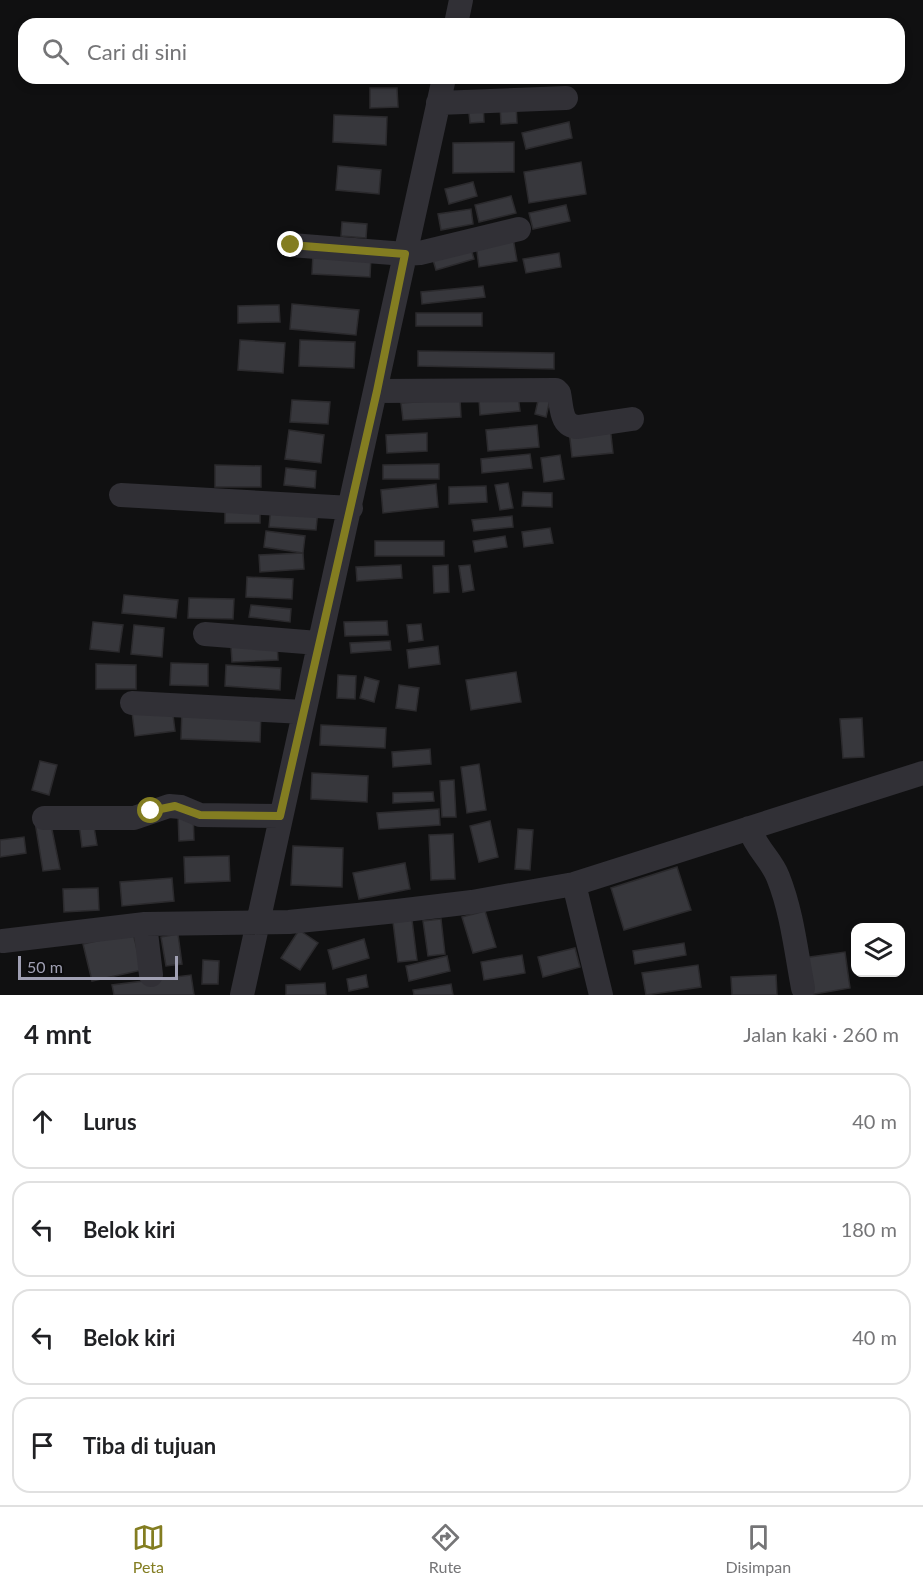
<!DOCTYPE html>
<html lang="id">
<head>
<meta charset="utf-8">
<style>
  :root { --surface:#fff; --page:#f2f2f2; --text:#202124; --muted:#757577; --line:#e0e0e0; --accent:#837d21 }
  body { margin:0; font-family:Lato,sans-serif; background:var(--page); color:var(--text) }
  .controls { position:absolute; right:18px; bottom:18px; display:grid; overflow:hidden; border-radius:12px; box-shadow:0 3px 9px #0003 }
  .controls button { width:54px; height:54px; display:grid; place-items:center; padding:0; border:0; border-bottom:2px solid var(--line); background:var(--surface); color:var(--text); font:30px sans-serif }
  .scale { position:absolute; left:18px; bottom:15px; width:160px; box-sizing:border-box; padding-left:6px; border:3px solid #a0a0b3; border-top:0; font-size:16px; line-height:21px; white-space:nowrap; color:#a0a0b3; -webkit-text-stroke:4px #0b0b0c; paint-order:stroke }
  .stop { position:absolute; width:18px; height:18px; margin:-14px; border:4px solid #837d21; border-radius:50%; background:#fff }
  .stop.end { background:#837d21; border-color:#fff; box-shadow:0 2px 6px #0008 }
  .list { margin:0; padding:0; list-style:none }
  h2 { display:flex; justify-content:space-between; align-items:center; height:78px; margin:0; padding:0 24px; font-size:26px }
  h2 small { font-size:20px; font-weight:400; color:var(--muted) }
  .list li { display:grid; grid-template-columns:39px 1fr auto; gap:18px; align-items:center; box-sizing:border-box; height:96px; margin:0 12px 12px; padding:0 12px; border:2px solid var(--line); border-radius:18px }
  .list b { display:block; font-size:22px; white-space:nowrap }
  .list em { font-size:20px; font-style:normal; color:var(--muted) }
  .icon { flex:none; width:33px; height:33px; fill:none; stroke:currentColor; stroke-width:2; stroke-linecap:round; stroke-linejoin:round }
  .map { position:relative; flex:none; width:923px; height:995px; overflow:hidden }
  .search { position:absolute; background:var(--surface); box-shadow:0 3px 9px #0003; left:18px; right:18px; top:18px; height:66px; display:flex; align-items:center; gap:15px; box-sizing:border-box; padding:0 21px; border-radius:18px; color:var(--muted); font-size:22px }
  .sheet { height:510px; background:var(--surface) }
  nav { display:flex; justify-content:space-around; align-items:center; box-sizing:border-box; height:84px; border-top:2px solid var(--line); background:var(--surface); font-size:16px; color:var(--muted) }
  nav a { display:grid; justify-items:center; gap:3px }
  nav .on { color:var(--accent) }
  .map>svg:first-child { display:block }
  .building { fill:#37373c; stroke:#2b2a2d; stroke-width:1.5 }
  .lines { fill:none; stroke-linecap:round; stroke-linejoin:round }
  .minor { stroke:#313036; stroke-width:24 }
  .route { stroke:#837d21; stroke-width:8 }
</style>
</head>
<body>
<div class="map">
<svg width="923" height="995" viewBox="0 0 923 995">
  <rect width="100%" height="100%" fill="#101011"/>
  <path class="building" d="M370 88H397L398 107 370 108Z
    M483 102 484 122 470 123 468 103Z
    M516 104 517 123 501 124 500 105Z
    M334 115 387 117 386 145 333 142Z
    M569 122 572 138 526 149 522 133Z
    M514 142V172L453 173V143Z
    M581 162 586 194 529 203 524 172Z
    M338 166 381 170 379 194 336 190Z
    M473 182 477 196 449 204 445 189Z
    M511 196 516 213 479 222 475 205Z
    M566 205 570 221 533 229 529 213Z
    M471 209 473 224 441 230 438 214Z
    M342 222 367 224 366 238 341 236Z
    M513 238 517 261 479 267 476 244Z
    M469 242 474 259 436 270 431 253Z
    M313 253 371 256 370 277 312 274Z
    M559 253 561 267 526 273 523 259Z
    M483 286 485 297 422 304 421 292Z
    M292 304 359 310 356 335 290 329Z
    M279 305 280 322 238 323V306Z
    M416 313H482V326H416Z
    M240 340 285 343 283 373 238 370Z
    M300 340 355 342 354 368 299 366Z
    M418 351 554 353V369L418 366Z
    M540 392 551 395 546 417 535 414Z
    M518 394 520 411 480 415 479 399Z
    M460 399 461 417 403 420 401 403Z
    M292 400 330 402 328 424 290 422Z
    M537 425 539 447 488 451 486 430Z
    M610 426 613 453 572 457 569 430Z
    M289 430 324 435 321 463 285 459Z
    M427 433V451L387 453 386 435Z
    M530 454 532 468 482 473 481 459Z
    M560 455 564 479 544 482 541 458Z
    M439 464V479H383V465Z
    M215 465 261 466V487H215Z
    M286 468 316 471 315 488 284 485Z
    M508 483 513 508 500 510 495 485Z
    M436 484 438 507 383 513 381 490Z
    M486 486 487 502 449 504V487Z
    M523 492 552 493V507L522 506Z
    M271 506 318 510 316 530 269 527Z
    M225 508H260V523H225Z
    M512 516 513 527 474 531 472 520Z
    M550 528 553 543 524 547 522 532Z
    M266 531 305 536 303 553 264 547Z
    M505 536 507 547 475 552 473 541Z
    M375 541H444V556H375Z
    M303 553 304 569 260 572 259 555Z
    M401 565 402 578 357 581 356 567Z
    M448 565 449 592 434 593 433 566Z
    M470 565 474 590 463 592 459 566Z
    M247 577 293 579 292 599 246 597Z
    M124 595 178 600 176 618 122 613Z
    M189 598 234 599 233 619 188 618Z
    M251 605 291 609 290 622 249 617Z
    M387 621 388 635 345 636 344 622Z
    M93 622 123 625 119 652 90 649Z
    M421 624 423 640 409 642 407 625Z
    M134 625 164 628 162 657 131 654Z
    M390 641 391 650 351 653 350 643Z
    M277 643 278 660 232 662 231 646Z
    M438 646 440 664 409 668 407 650Z
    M171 663 208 664V686L170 685Z
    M96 664 136 665V689H96Z
    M226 665 281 668 280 690 225 686Z
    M516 672 521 702 471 710 466 680Z
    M338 675 356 676 355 699 337 698Z
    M365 677 379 681 374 702 360 698Z
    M399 685 419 688 416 711 396 708Z
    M172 707 175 731 135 736 132 712Z
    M182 709 261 712 260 742 181 739Z
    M862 718 864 757 843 758 840 719Z
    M321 725 386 728 385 748 320 745Z
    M430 749 431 764 393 767 392 752Z
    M40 761 57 765 49 795 32 790Z
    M479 764 486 810 467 813 461 767Z
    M312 773 368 776 367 802 311 799Z
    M454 780 456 817H442L440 781Z
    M433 792 434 801 393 803V793Z
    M439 809 440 825 379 829 377 813Z
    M193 813 194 840 179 841 178 814Z
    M50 820 60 869 43 871 35 822Z
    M93 821 97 845 82 847 79 823Z
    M490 821 498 857 479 862 470 826Z
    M518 829 533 830 530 870 515 869Z
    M453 834 455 879 431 880 429 835Z
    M24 837 26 853 0 857V840Z
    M293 846 343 848 342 887 291 885Z
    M229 856 230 881 185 883 184 857Z
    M405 863 410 889 359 899 353 873Z
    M677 867 691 910 624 930 611 888Z
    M172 878 174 901 122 906 120 882Z
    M98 888 99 910 64 912 63 889Z
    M485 911 496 947 473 953 462 917Z
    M441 919 445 954 428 956 423 921Z
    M412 920 417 960 398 962 393 922Z
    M299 930 318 943 300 970 281 958Z
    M133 933 142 970 92 981 83 944Z
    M178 934 182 964 166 966 161 937Z
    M364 939 369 958 333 969 328 950Z
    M684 943 686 955 635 964 633 951Z
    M575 948 580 967 543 977 538 957Z
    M845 952 850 988 809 995 803 958Z
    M522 955 525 973 484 980 481 962Z
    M447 956 450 971 409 981 406 966Z
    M203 960 219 961 218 984H202Z
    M698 965 701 987 646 995 642 973Z
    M191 975 194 995H114L112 985Z
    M366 975 368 987 349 991 347 979Z
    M776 975 777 995H732L731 977Z
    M325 983 326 995H286V985Z
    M451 984 453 995H414L413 990Z"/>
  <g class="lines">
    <path class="minor" d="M456 24 461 0
      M438 103 566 98
      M291 245 405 254 420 253 519 229
      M377 391 556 390 559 393C562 407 560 426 578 427L632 419
      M121 495 351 508
      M205 634 318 643
      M132 703 304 712
      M44 818H134L169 806 181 807 200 815 280 816
      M749 828C757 850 771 859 778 877 792 912 796 951 803 988
      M574 884 601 995
      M145 924 151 975
      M3 941 145 924 289 922 397 911 472 902 574 884 923 773
      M242 995 444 78"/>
  </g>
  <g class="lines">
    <path class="route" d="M151 811 175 806 200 815 280 816 377 391 405 254 291 245"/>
  </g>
</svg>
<div class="controls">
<button><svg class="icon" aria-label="layers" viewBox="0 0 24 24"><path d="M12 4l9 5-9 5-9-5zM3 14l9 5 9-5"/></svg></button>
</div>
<div class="scale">50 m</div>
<div class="stop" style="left:151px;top:811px"></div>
<div class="stop end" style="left:291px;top:245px"></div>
<div class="search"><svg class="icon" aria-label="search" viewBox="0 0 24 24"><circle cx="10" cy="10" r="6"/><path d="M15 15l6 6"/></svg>Cari di sini</div>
</div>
<section class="sheet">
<h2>4 mnt<small>Jalan kaki · 260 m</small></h2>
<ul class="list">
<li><svg class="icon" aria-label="ahead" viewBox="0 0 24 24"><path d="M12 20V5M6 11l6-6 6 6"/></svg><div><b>Lurus</b></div><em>40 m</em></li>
<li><svg class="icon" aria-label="left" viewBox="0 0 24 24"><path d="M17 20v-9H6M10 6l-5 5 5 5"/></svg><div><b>Belok kiri</b></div><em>180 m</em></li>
<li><svg class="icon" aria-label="left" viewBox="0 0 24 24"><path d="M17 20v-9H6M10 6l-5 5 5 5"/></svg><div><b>Belok kiri</b></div><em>40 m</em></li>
<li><svg class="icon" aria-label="arrive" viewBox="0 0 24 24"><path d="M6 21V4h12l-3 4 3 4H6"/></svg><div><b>Tiba di tujuan</b></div></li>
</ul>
</section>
<nav>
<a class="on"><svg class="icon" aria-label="map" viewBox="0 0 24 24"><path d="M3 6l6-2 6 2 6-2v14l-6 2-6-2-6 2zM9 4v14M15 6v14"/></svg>Peta</a>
<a><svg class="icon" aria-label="directions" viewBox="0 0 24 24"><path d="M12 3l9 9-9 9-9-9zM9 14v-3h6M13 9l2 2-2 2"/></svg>Rute</a>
<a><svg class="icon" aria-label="saved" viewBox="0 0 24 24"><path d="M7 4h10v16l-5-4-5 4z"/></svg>Disimpan</a>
</nav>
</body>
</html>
